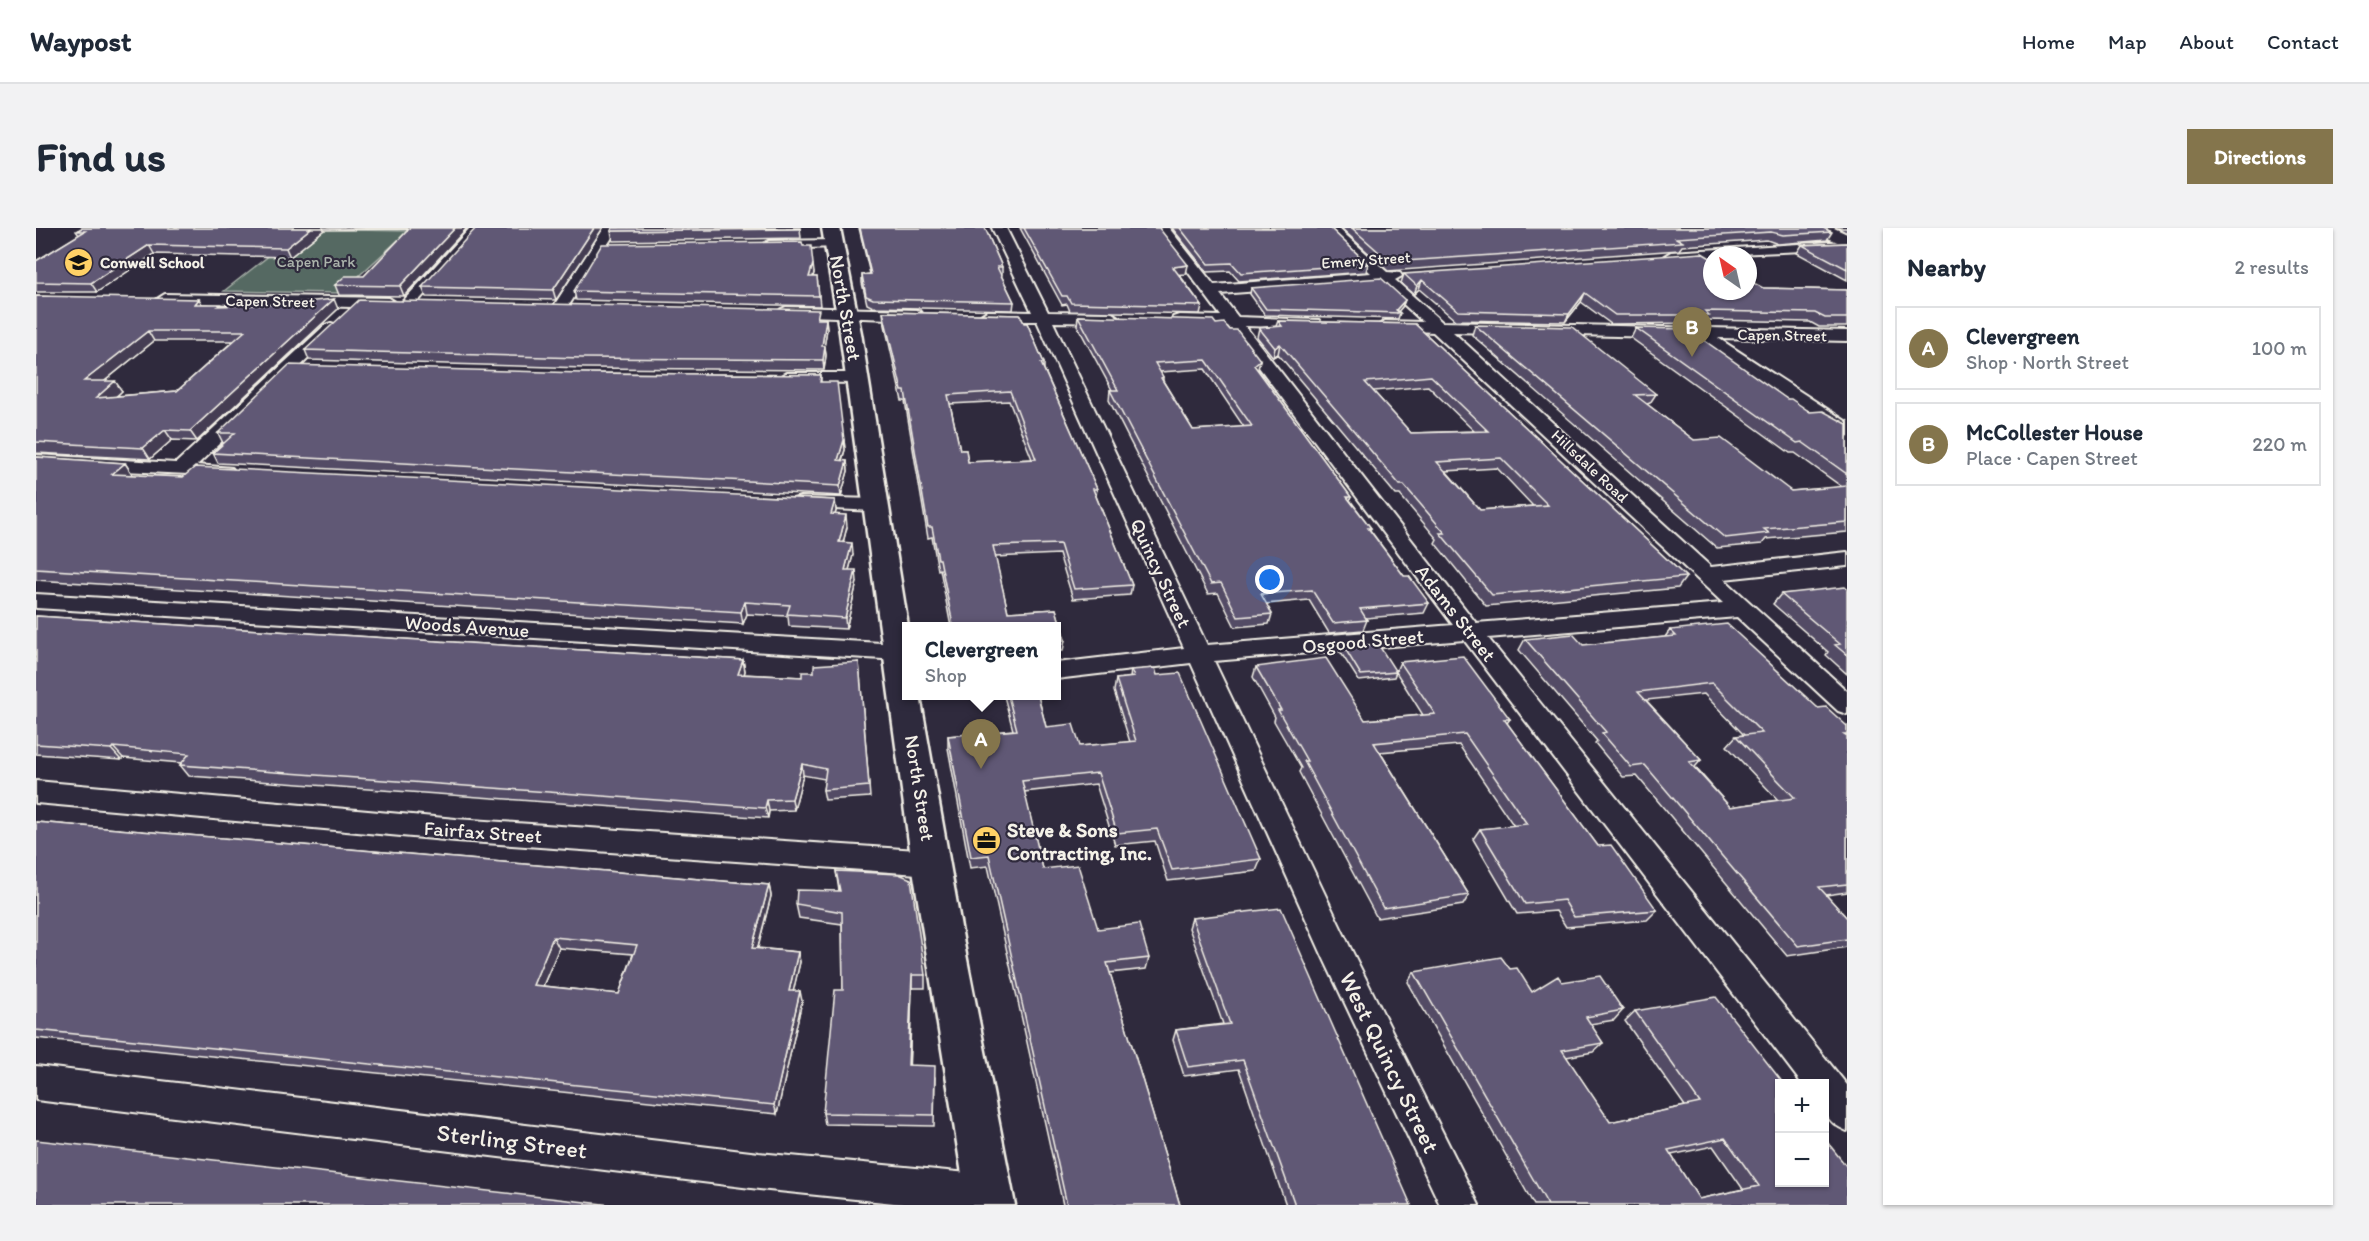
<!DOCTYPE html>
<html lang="en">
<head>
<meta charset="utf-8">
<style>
  :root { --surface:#fff; --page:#f2f2f3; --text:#1f2937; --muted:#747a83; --line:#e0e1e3; --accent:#84754c }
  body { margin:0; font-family:Itim,sans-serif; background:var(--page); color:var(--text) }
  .controls { position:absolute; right:18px; bottom:18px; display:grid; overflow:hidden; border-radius:0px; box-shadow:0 2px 4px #0004 }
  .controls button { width:54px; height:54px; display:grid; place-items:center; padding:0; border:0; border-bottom:2px solid var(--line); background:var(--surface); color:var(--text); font:30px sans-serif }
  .compass { position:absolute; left:1667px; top:18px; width:54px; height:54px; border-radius:50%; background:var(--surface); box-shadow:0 2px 4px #0004; rotate:326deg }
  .you { position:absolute; left:1234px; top:352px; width:21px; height:21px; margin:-15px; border:4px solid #fff; border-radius:50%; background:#1a73e8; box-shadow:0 0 0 9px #1a73e833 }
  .badge { display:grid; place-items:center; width:39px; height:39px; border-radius:50%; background:var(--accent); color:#fff; font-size:20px; font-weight:700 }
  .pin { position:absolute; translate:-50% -50px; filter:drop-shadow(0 2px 3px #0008) }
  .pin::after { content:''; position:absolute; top:32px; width:21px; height:18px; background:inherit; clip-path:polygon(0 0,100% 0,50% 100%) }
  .popup { position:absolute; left:866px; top:394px; width:159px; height:78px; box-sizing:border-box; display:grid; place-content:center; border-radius:0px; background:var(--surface); filter:drop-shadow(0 2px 4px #0005); font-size:20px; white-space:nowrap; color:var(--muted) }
  .popup b { font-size:22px; color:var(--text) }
  .popup::after { content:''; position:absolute; left:50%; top:100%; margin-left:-12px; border:12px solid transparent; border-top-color:var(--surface) }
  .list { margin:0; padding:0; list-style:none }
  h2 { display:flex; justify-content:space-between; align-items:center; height:78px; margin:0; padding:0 24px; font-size:26px }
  h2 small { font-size:20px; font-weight:400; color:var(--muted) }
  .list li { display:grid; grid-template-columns:39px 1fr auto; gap:18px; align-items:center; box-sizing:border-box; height:84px; margin:0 12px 12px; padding:0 12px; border:2px solid var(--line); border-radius:0px }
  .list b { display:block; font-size:22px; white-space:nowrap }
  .list p { margin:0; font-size:20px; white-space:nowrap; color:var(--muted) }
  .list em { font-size:20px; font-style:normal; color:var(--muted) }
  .map { position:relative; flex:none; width:1811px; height:977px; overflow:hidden; border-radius:0px }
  header { display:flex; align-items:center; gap:36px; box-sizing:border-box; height:84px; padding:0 30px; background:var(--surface); border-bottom:2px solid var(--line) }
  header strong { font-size:28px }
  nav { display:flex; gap:33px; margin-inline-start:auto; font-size:21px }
  .intro { display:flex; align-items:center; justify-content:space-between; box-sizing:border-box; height:144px; padding:0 36px }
  h1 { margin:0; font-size:42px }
  .button { padding:15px 27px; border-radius:0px; background:var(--accent); color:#fff; font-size:21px; font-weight:700 }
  main { display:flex; gap:36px; padding:0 36px }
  aside { flex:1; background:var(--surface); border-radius:0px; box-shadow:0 2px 4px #0004 }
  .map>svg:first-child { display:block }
  .green { fill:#556962; stroke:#a4ada5; stroke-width:1.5 }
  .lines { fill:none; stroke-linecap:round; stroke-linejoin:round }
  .minor-casing { stroke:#f4f1e8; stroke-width:4 }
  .tertiary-casing { stroke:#f4f1e8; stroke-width:5 }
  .minor { fill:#2f2a3d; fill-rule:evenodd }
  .tertiary { fill:#2f2a3d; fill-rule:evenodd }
  .wall { fill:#534c65; stroke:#f4f1e8; stroke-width:1.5; fill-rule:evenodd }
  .shaded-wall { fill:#443e52; stroke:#f4f1e8; stroke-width:1.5 }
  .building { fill:#615875; stroke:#f4f1e8; stroke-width:1.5; fill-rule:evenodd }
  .labels { text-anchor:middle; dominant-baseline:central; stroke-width:4.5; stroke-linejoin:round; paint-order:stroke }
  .far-street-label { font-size:16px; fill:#f4f1e8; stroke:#2f2a3d }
  .far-park-label { font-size:16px; fill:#acb4ac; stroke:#2f2a3d }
  .far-poi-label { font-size:16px; font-weight:bold; fill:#f4f1e8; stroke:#2f2a3d; text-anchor:start }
  .street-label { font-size:20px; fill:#f4f1e8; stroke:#2f2a3d }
  .poi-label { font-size:20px; font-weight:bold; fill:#f4f1e8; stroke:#2f2a3d; text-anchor:start }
  .near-street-label { font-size:24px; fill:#f4f1e8; stroke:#2f2a3d }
</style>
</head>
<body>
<header>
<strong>Waypost</strong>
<nav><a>Home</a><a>Map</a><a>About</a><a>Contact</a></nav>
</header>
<div class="intro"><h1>Find us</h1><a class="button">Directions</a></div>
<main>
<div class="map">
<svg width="1811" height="977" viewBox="0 0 1811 977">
  <rect width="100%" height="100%" fill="#2f2a3d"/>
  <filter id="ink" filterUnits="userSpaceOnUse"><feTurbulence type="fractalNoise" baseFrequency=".0167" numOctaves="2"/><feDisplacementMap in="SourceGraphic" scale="12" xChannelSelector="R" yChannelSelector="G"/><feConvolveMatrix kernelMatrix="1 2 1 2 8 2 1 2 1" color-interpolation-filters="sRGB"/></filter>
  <g filter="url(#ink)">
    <path class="green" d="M267 1 372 3 304 65 188 63Z"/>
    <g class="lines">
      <defs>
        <path id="minor" d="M434 0H448L378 78H368L365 75 368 72Z
          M568 0H582L530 82H520L517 79Z
          M956 0H970L1012 84 1076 85 1084 90 1076 95 1017 94 1171 417 1417 397 1192 98 1137 95 1135 92 1137 89 1143 87 1185 88 1119 0H1133L1178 57 1335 45 1287 0H1302L1351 44 1364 45 1366 48 1359 52 1406 94 1811 103V113L1682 110 1811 194V208L1804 206 1660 110 1417 104 1675 339 1811 324V338L1688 351 1811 463V486L1802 483 1701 389 1452 410 1811 857V903C1785 892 1788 880 1788 856H1766L1428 412 1178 433 1314 719 1443 977H1404L1287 729 1155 435 1020 451V435L1148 420 1001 93H951L943 88 951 83 996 84ZM1343 54 1387 94 1349 93 1341 98 1343 101 1397 104 1687 375 1440 395 1209 98 1277 100 1285 95 1283 92 1202 89 1184 66Z
          M799 12 806 16 804 19 733 21 726 17 733 13Z
          M1811 13V21L1676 27V30L1635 32 1628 28 1635 24Z
          M129 66 353 70 361 75 353 80 124 74 121 71Z
          M750 79 881 82 889 87 881 92 745 87 742 84 745 81Z
          M295 95 301 97 303 100 301 103 161 237 196 240 199 244 196 248 0 239V227L140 235 289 97Z
          M750 145H822L831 150 822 155 744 154 741 150Z
          M764 269 839 271 846 273 849 277 846 281 839 283 757 279 754 275 757 271Z
          M0 366 863 416 870 418V430L863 432 0 380Z
          M0 553 420 591 896 623 906 627 911 635 906 643 896 647 420 613 0 575Z
          M0 838 723 925 953 947 966 953 972 966 967 977H877L723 961 0 872Z"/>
        <path id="tertiary" d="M786 0H804L825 105 872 398H870V468H884L928 716 979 977H931L875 629 804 105Z
          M1775 0H1798L1811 6V18L1778 4Z"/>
      </defs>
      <use href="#minor" class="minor-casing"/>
      <use href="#tertiary" class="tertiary-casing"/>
      <use href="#minor" class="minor"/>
      <use href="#tertiary" class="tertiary"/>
    </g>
    <path class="wall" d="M46 0H431L368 68 303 67 299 57 328 48 373 1 288 2 254 29 118 26 61 64H0V33L43 7 40 3Z
      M567 0 520 72 390 69 386 59Z
      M764 0 765 10 577 13 575 3Z
      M823 0H949L966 39V47H965L978 74 977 82 837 79 831 76 826 55V47L834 46Z
      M984 0H1123L1150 46H1143L1166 78 1164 86 1034 83 1031 76 1026 77Z
      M1136 0H1294L1332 36 1330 44 1203 53 1194 43 1171 44Z
      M1305 0H1787L1796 4 1791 12 1742 16 1731 12 1646 18 1643 22 1352 43Z
      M1802 0H1811V5Z
      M1811 15V52L1761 25 1766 17Z
      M767 18 778 45 777 49H781L784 78 540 72 538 63Z
      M1368 46 1727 60 1811 62V99H1783L1774 94 1670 92 1668 95 1575 96 1545 74 1529 94 1419 92 1383 61 1378 66 1365 55Z
      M1215 60 1369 72 1366 79 1362 83 1364 85 1362 91 1229 87 1214 66Z
      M0 68 166 76 185 78 302 81 161 213 136 212 114 231 0 225ZM118 113H197L141 163 81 168 86 163 69 153Z
      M847 84 984 87 988 95H991L1008 135V141L1061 261 1060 268 1096 357 1094 367 1037 371 1023 326 959 329 972 384 1020 381 1029 412 1027 423H1020V399H915L904 341 902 342 896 309 892 310 869 173H866L848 93ZM973 173 996 231 932 234 930 222H924L914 176Z
      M1042 88 1180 96 1194 102 1224 132 1221 141 1315 269 1314 272 1335 300 1334 302 1368 348 1393 375 1388 385 1329 390 1331 392 1327 402 1293 405 1273 372 1230 376 1236 386 1233 396 1199 399 1182 365 1172 366 1073 172 1074 162H1076L1041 97ZM1169 141 1208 199 1157 202 1127 153V149L1124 144Z
      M790 91 791 101 788 118 790 127 788 142 549 140 273 132 269 122Z
      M1242 93 1379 96 1650 349 1642 360 1450 378 1399 315 1401 311 1364 267H1360L1242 126 1237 129 1221 109 1223 100 1240 98ZM1392 158 1438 203 1375 205 1337 163ZM1461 240 1497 278 1444 282 1410 243Z
      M1439 97 1620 166 1614 175 1611 176 1658 212 1755 263 1806 259 1759 225H1754L1595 110 1600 100 1751 171 1774 184 1811 196V304L1730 311 1726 316 1681 320 1436 107Z
      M546 145 785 147V154L808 212 809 222 806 233H811L812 243 805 268 182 235 177 225 188 215H187L182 205Z
      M0 229 89 235 96 246 95 247 799 272 800 283 799 287 811 299 807 315 817 327 813 342 821 354 810 401 753 398 752 388 711 386 707 396 0 352Z
      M1811 361V446L1790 427 1792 424 1737 376 1745 366Z
      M0 388 707 432 709 443 708 446 766 449 778 444 823 434 834 569 789 572 787 562 789 551 767 547 758 582 733 583 732 590 153 548 144 537 145 535 87 530 85 532 0 526Z
      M1634 402 1782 480 1811 498V664L1790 667 1811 690V719L1751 728 1601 548 1587 549 1559 515 1561 513 1483 422 1489 411 1547 417 1629 409ZM1668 466 1708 507 1700 508 1691 518 1742 572 1694 579 1659 539 1665 532 1610 472Z
      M1308 419 1360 443 1364 434 1474 491 1471 495 1562 618 1621 682 1611 692 1530 699 1520 683 1481 686 1437 611 1444 601 1478 598 1423 517 1344 524 1433 667 1427 677 1341 690 1263 544 1265 540 1238 493 1239 489 1217 449 1220 439 1329 492 1387 487 1360 444 1358 449 1323 453 1305 425Z
      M1095 442 1121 447 1225 631 1220 643 1132 653 1119 613 1079 617 1060 556 988 564 1007 641 1062 701 1113 730 1110 741 1074 745 1144 977H1027L952 638 934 640 912 520V508L977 502 968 468H1002L1010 499 1044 518 1094 514 1078 463 1080 451 1094 450Z
      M0 594 733 657 735 668 722 720 762 724 764 734 757 763 766 773 741 886 0 810ZM523 720 597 726 583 766 507 758Z
      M800 643 889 747V760H876L873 837 899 849 898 898 789 896 787 885 807 762 806 696 763 690 760 676 803 663Z
      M1156 690 1375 977H1250L1203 841 1148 848 1137 812 1140 802 1187 796 1153 700Z
      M1474 741 1496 764 1526 754 1587 782 1578 792 1554 796 1567 815 1557 824 1530 829 1574 894 1649 878 1589 793 1599 783 1811 977H1498L1372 754 1378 744ZM1677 918 1707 961 1663 971 1635 927Z"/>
    <path class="shaded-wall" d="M275 0H287L288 2 254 29 250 20Z
      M419 0H431L368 68 364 58Z
      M558 0H567L520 72 517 62Z
      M113 17 118 26 61 64 55 55Z
      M777 36 778 45 774 58 773 49Z
      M1152 37 1150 46 1135 47 1137 39Z
      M1386 52 1383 61 1378 66 1381 58Z
      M1549 65 1545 74 1529 94 1533 86Z
      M163 71 169 81 159 76Z
      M298 71 302 81 161 213 154 203Z
      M1369 72 1366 79 1361 85 1360 82Z
      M790 91 791 101 787 127 786 118Z
      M112 103 118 113 55 164 48 153Z
      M1244 116 1242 126 1237 129 1239 120Z
      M789 118 790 127 788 142 787 132Z
      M1224 132 1222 141 1216 146 1218 137Z
      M79 153 86 163 67 180 60 170Z
      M129 202 136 212 114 231 107 220Z
      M808 212 809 222 802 242V232Z
      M811 233 812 243 805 268 804 258Z
      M89 235 96 246 83 257 76 246Z
      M799 272 800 283 796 298 795 286Z
      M810 287 811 299 804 326 803 314Z
      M816 315 817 327 810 353 809 342Z
      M820 342 821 354 810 401 809 390Z
      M709 374 711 386 707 396 705 384Z
      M707 432 709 443 705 457 702 446Z
      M77 519 87 530 85 532 75 521Z
      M766 536 767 547 758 582 756 571Z
      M731 572 733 583 732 590 729 580Z
      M733 657 735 668 719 730 716 720Z
      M517 709 523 720 503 767 497 757Z
      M762 724 764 734 755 773 753 763Z
      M876 747V760L873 849 872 837Z
      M764 763 766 773 741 886 738 877Z"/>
    <path class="building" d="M46 0H275L250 20 113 17 55 55 0 54V33L49 3H40Z
      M374 0H419L364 58 299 57 309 48H328Z
      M440 0H558L517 62 386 59Z
      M576 0H764V1L575 3Z
      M824 0H949L966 39H961L978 74 837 71 830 68 826 47 835 46Z
      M988 0H1123L1152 37 1137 39 1166 78 1035 75 1031 68H1026Z
      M1144 0H1294L1332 36 1205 45 1196 35 1172 36Z
      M1316 0H1787L1796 4 1747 7 1735 4 1640 10 1647 14 1354 34Z
      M766 14 767 18H775L777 36 773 49H781L783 68 538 63 566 16Z
      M1811 15V41L1766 17Z
      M1666 25 1676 31V63H1712V52L1727 60 1811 62V90H1789L1779 85 1669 83 1673 87H1579L1549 65 1533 86 1422 83 1386 52 1381 58 1368 46Z
      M1345 50 1369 72 1360 82 1364 85 1230 81 1215 60Z
      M0 68 163 71 159 76H184L182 78 249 76 298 71 154 203 129 202 107 220 0 214ZM112 103H209L141 163 60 170 79 153H48Z
      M323 72 783 82 781 91H790L786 118H789L787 132 546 130 269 122Z
      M847 84 984 87 988 95H991L1008 135H1005L1061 261H1057L1096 357 1038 361 1024 316 957 318 972 384 1020 381 1029 412H1020V399H933L917 397 904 331H902L896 299H892L869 163H866ZM974 163 1000 231 932 234 930 222H924L912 167Z
      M1042 88 1177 92 1180 96 1188 95 1194 102H1201L1224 132 1218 137 1315 269H1311L1335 300H1332L1368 348H1373L1393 375 1324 381 1331 392 1297 395 1276 362 1225 366 1236 386 1202 389 1185 355 1175 356 1074 162H1082ZM1170 132 1216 198 1157 202 1125 150 1127 149 1119 135Z
      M1242 93 1379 96 1650 349 1456 367 1404 305H1409L1368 257H1364L1244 116 1239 120 1223 100 1246 98ZM1395 148 1452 203 1375 205 1329 154ZM1465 230 1512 277 1444 282 1401 234Z
      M1439 97 1536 99 1620 166 1599 167 1658 212 1685 210 1755 263 1811 258V294L1728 301 1733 305 1689 310Z
      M1600 100 1652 101 1751 171H1755L1774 184 1787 183 1811 196V246L1766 214 1761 215Z
      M253 137 546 145 785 147 784 154H801L808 212 802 232 811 233 804 258 177 225 199 205H182Z
      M0 229 89 235 76 246 147 249 159 239 799 272 795 286 810 287 803 314 816 315 809 342H820L809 390 751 386 754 377 709 374 705 384 0 341Z
      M1809 359 1811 361V427L1799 417 1804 416 1745 366Z
      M0 388 707 432 702 446 766 449V444H778V437L823 434 833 558 787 562 790 541 766 536 756 571 731 572 729 580 144 537 153 526 77 519 75 521 0 516Z
      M1691 396 1782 480 1790 479 1811 498V506H1808L1811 508V656L1783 659 1811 690V711L1762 718 1609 537 1595 539 1566 505 1570 504 1489 411 1537 406 1547 417 1640 408 1634 402ZM1676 455 1726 505 1700 508 1759 570 1694 579 1653 534 1665 532 1602 464Z
      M1342 416 1360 444 1325 447 1308 419Z
      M1427 428 1474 491H1468L1562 618 1575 617 1621 682 1538 689 1528 672 1489 676 1444 601 1491 596 1429 506 1338 515 1433 667 1347 680 1268 533H1271L1242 482H1245L1220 439 1290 430 1329 492 1399 486 1364 434Z
      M1119 440 1121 447 1144 445 1225 631 1136 642 1121 601 1081 605 1062 545 986 553 1007 641 1042 637 1062 701 1103 696 1113 730 1071 735 1144 977H1031L953 627 935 629 912 508 981 502 972 468H1002L1010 499 1037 496 1044 518 1100 513 1080 451 1098 449 1095 442Z
      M0 594 733 657 716 720 762 724 753 763H764L738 877 0 802ZM517 709 601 717 583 766 497 757Z
      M800 643 863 646 875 651 889 747H876L872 837 899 838 898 887 787 885 799 762H807L806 684 760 676 761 662 804 663Z
      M1245 680 1375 977H1259L1207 832 1152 839 1140 802 1194 796 1156 690Z
      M1465 729 1474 741 1481 740 1496 764 1522 748 1526 754 1564 748 1587 782 1550 789 1567 815 1526 822 1574 894 1664 875 1599 783 1680 769 1747 855H1743V954H1788V910L1811 939V977H1512L1378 744ZM1689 910 1723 958 1663 971 1632 922Z
      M0 912 576 977H0Z"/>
  </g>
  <defs>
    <symbol id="school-disc" viewBox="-11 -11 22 22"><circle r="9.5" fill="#ffd166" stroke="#2f2a3d"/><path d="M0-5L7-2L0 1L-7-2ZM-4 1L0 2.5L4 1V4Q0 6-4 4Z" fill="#111"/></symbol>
    <symbol id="office-disc" viewBox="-11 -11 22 22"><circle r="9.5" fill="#ffd166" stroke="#2f2a3d"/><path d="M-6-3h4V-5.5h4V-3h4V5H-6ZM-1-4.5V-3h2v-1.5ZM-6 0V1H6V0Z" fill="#111"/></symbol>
  </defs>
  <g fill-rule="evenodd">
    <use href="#school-disc" x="26" y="18" width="33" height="33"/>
    <use href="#office-disc" x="934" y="596" width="33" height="33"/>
  </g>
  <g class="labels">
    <g class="far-street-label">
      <text transform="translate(1330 32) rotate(-4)">Emery Street</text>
      <text transform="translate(234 73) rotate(1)">Capen Street</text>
      <text transform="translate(1746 107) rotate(1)">Capen Street</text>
      <text transform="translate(1554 238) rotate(43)">Hillsdale Road</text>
    </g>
    <g class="far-park-label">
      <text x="280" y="33">Capen Park</text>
    </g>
    <g class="far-poi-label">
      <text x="64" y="34">Conwell School</text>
    </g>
    <g class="street-label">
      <text transform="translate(810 80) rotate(80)">North Street</text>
      <text transform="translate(1125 345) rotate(65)">Quincy Street</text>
      <text transform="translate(1420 385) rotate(52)">Adams Street</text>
      <text transform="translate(431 398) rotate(4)">Woods Avenue</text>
      <text transform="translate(1327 413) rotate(-5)">Osgood Street</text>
      <text transform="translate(884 560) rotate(81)">North Street</text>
      <text transform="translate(447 604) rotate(4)">Fairfax Street</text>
    </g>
    <g class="poi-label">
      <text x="971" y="602">Steve &amp; Sons<tspan x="971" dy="23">Contracting, Inc.</tspan></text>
    </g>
    <g class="near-street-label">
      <text transform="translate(1354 834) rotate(64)">West Quincy Street</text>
      <text transform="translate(476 913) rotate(7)">Sterling Street</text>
    </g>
  </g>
</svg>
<div class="controls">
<button>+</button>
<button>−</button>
</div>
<svg class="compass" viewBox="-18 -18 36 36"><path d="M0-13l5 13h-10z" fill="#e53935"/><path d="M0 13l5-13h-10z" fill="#747a83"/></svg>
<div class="you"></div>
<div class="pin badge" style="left:945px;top:541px">A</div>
<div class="popup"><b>Clevergreen</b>Shop</div>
<div class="pin badge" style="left:1656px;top:129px">B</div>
</div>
<aside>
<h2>Nearby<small>2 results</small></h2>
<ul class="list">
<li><span class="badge">A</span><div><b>Clevergreen</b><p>Shop · North Street</p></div><em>100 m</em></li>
<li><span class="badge">B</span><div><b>McCollester House</b><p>Place · Capen Street</p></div><em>220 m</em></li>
</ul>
</aside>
</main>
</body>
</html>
